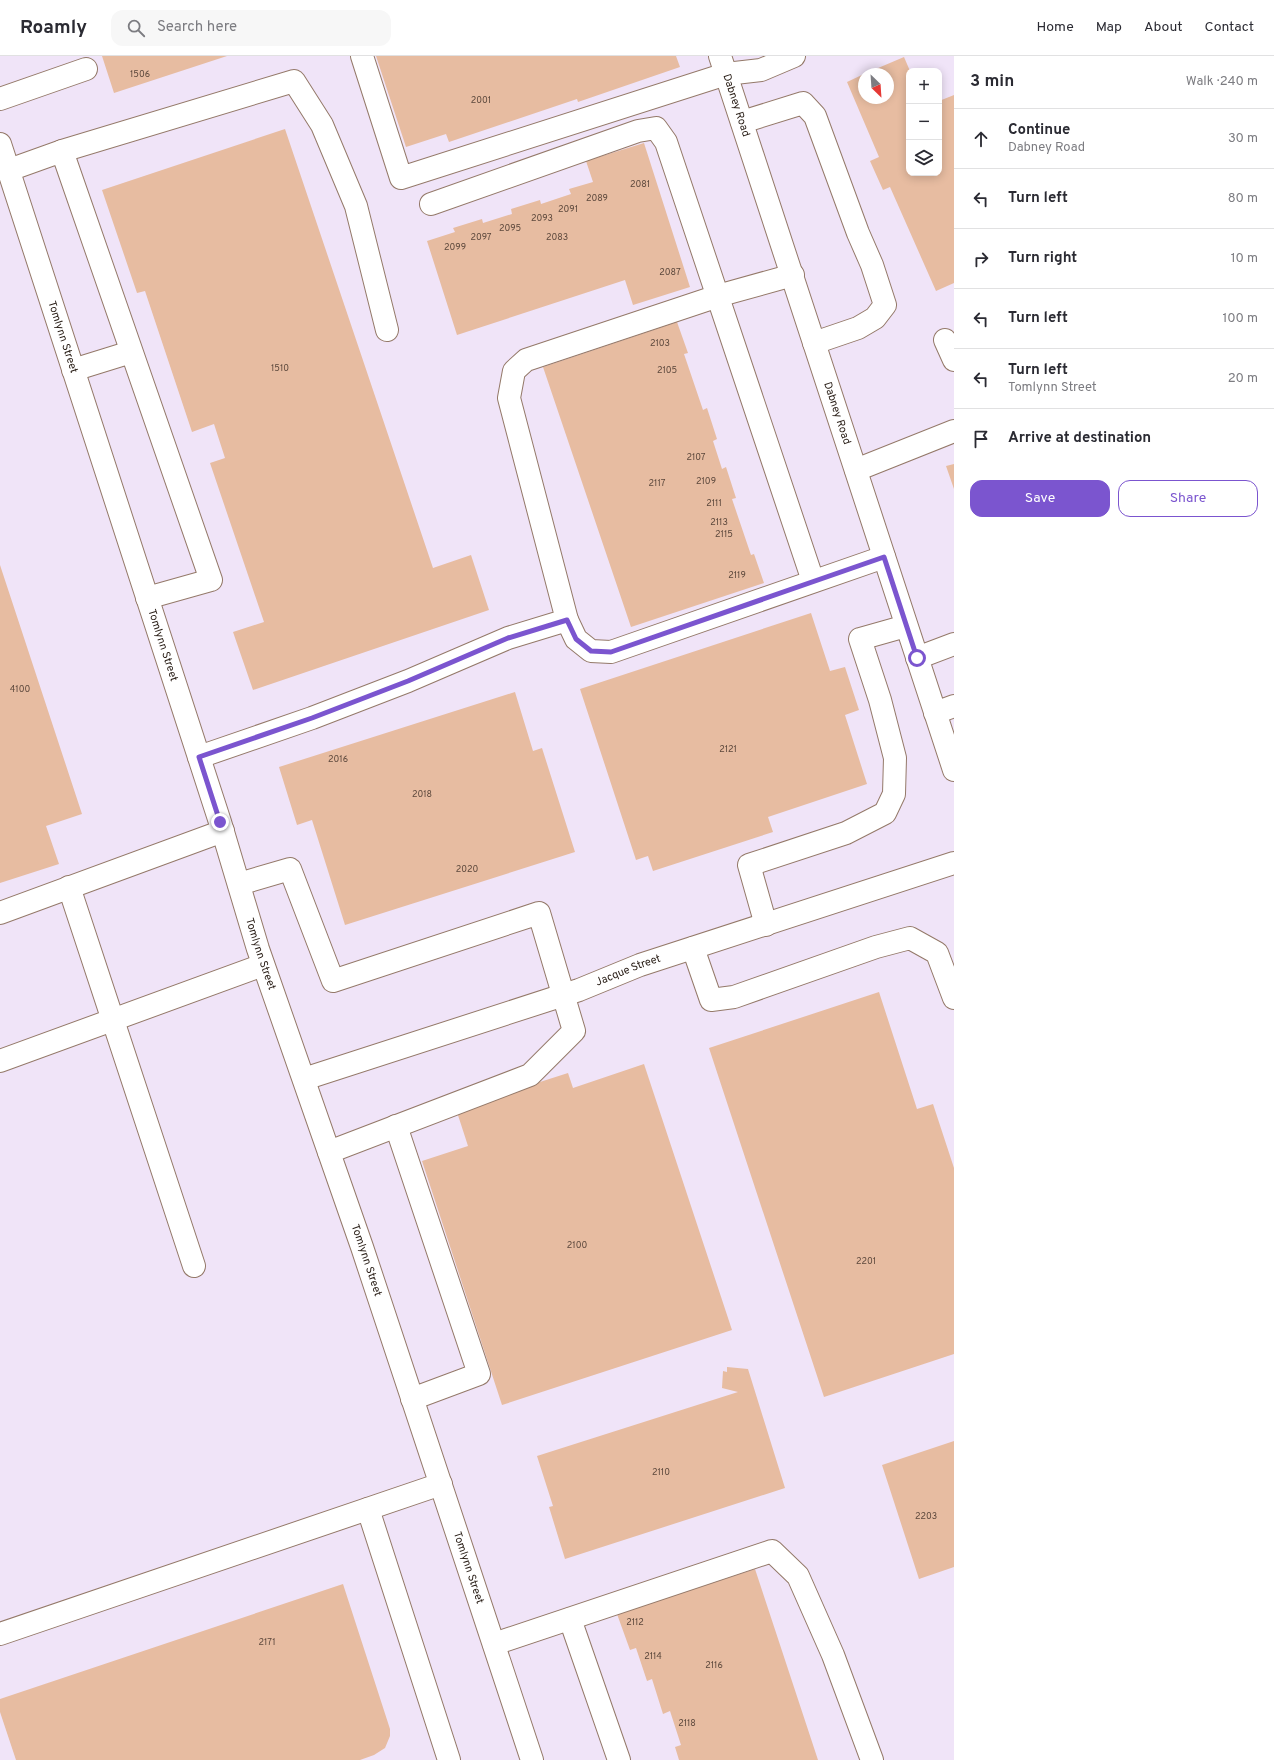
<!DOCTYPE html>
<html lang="en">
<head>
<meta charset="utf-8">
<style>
  :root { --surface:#fff; --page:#f7f7f7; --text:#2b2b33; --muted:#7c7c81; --line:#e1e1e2; --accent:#7b55cf }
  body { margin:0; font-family:Overpass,sans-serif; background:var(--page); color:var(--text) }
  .controls { position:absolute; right:12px; top:12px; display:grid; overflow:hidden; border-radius:8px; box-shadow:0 2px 10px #0003 }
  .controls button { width:36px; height:36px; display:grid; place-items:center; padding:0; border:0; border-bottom:1px solid var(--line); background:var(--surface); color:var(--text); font:20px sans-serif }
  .compass { position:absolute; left:858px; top:12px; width:36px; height:36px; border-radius:50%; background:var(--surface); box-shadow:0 2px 10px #0003; rotate:155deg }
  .stop { position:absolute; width:12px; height:12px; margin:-9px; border:3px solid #7b55cf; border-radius:50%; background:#fff }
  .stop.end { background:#7b55cf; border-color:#fff; box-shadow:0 1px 4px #0008 }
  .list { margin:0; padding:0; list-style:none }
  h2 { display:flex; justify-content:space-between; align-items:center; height:52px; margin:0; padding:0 16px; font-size:17px }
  h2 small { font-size:13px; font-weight:400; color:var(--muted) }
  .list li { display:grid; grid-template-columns:26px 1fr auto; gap:12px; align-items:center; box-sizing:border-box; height:60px; padding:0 16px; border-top:1px solid var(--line) }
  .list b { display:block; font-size:15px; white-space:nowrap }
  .list p { margin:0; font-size:13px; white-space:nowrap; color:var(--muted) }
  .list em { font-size:13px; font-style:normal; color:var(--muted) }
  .actions { display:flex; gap:8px; padding:12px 16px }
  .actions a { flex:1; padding:9px 0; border:1px solid var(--accent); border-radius:12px; text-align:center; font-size:14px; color:var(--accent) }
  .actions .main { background:var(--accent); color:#fff }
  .icon { flex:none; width:22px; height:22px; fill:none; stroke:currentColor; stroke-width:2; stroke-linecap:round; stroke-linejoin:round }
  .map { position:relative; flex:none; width:954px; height:1704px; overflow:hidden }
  header { display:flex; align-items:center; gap:24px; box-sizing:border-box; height:56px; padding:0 20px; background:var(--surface); border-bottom:1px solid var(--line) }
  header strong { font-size:19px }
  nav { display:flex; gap:22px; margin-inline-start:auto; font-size:14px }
  .search { width:280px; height:36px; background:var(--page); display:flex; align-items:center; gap:10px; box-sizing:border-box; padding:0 14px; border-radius:12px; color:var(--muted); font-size:15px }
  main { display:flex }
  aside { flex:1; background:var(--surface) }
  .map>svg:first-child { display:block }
  .industrial { fill:#f0e4f8; fill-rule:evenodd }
  .building { fill:#e7bca1 }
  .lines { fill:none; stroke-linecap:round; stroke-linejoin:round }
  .minor-casing { stroke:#947969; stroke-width:24 }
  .minor { stroke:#fff; stroke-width:22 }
  .route { stroke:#7b55cf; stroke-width:5 }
  .labels { text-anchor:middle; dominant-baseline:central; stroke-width:3; stroke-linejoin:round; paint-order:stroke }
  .number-label { font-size:9px; fill:#5c483c }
  .street-label { font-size:11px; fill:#2d221b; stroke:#fff }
</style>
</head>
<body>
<header>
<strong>Roamly</strong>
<div class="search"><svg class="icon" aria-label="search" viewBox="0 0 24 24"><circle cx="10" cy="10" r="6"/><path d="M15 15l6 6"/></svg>Search here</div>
<nav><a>Home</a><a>Map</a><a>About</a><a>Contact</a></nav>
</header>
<main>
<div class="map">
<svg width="954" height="1704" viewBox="0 0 954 1704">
  <rect width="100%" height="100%" fill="#fdf1e9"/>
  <path class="industrial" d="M0 0H954V1704H0ZM909 15H939V117H909ZM864 18H888V42H864Z"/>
  <path class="building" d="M102 0H227L114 37Z
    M376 0H676L680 11 578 46 577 43 449 86 446 78 406 91Z
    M904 1 910 15 909 117H939V45L954 39V227L936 235 890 131 883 134 870 105 879 101 847 26 864 18V42H888V18H864Z
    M285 73 433 512 471 499 489 554 253 634 233 576 264 566 210 407 225 402 214 368 192 376 145 235 137 237 102 134Z
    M644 87 690 231 633 249 625 224 457 279 427 185 455 176 453 172 482 163 483 167 512 158 511 153 540 144 541 148 571 138 569 133 593 126 586 105Z
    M677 266 688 297 684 298 703 354 707 352 717 383 713 385 722 413 726 411 736 442 732 443 751 499 754 498 764 527 631 571 543 311Z
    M954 408V433L946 410Z
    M0 509 82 758 46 770 59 808 0 827Z
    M811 557 830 615 845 611 859 654 845 659 867 728 768 761 773 776 653 815 648 800 636 804 580 633Z
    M515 636 533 695 542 692 575 796 345 869 312 764 297 769 279 711Z
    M879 936 917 1053 933 1048 954 1112V1298L824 1341 709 992Z
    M644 1008 732 1274 502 1349 422 1105 468 1090 456 1053 568 1017 573 1032Z
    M727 1311 748 1313 785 1432 565 1503 549 1451 553 1450 537 1400 738 1336 722 1332 723 1315 727 1316Z
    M954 1385V1511L919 1523 882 1409Z
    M755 1513 818 1704H679L675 1691 681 1689 670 1655 663 1658 652 1623 647 1625 636 1592 630 1594 617 1558Z
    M343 1528 390 1673V1680L385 1692 374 1699 360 1704H16L0 1656V1643Z"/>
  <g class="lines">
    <defs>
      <g id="minor">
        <path d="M362 0 401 122 726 18 761 14 794 0"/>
        <path id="s1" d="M720 0 954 714"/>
        <path d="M0 43 86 13"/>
        <path d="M742 66 803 47 815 60 858 177 872 209 885 249 875 262 858 272 814 287"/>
        <path id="s2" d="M0 88 220 766 258 893 362 1191 532 1704"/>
        <path d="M62 95 294 25 322 69 356 150 387 274"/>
        <path d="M9 114 62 95 211 524 147 542"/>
        <path d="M431 148 638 75 656 72 666 86 813 525"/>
        <path d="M945 284 954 304"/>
        <path d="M73 314 131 296"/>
        <path d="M856 414 954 375"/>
        <path d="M567 564 576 583 591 595 611 596 884 501"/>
        <path d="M917 602 954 588"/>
        <path d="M935 657 954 650"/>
        <path d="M199 701 312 662 408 625 508 582 567 564 509 342 514 315 526 304 721 239 793 219"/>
        <path d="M239 828 290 813 333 925 539 857 574 975 530 1019 329 1096"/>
        <path d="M69 831 194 1210"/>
        <path d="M0 857 223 775"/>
        <path d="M766 869 749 809 846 777 885 757 894 738 895 702 880 644 860 583 906 570"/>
        <path d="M693 892 711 944 734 941 876 891 910 882 937 897 954 942"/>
        <path d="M0 1005 263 909"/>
        <path id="s3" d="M304 1023 579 934 640 909 954 807"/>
        <path d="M396 1070 479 1318 412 1343"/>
        <path d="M368 1453 449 1704"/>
        <path d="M570 1563 619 1704"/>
        <path d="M0 1578 441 1428"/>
        <path d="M494 1588 772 1495 798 1520 833 1599 872 1704"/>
      </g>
    </defs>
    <use href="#minor" class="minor-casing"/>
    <use href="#minor" class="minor"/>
  </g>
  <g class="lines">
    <path class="route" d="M220 766 199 701 312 662 408 625 508 582 567 564 576 583 591 595 611 596 884 501 917 602"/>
  </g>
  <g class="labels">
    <g class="number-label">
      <text x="140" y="18">1506</text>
      <text x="481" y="44">2001</text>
      <text x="640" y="128">2081</text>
      <text x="597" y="142">2089</text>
      <text x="568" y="153">2091</text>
      <text x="542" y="162">2093</text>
      <text x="510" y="172">2095</text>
      <text x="481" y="181">2097</text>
      <text x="557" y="181">2083</text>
      <text x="455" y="191">2099</text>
      <text x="670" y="216">2087</text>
      <text x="660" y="287">2103</text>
      <text x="280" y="312">1510</text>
      <text x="667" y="314">2105</text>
      <text x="696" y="401">2107</text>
      <text x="706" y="425">2109</text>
      <text x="657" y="427">2117</text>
      <text x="714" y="447">2111</text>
      <text x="719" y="466">2113</text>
      <text x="724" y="478">2115</text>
      <text x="737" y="519">2119</text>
      <text x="20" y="633">4100</text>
      <text x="728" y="693">2121</text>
      <text x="338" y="703">2016</text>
      <text x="422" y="738">2018</text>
      <text x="467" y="813">2020</text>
      <text x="577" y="1189">2100</text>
      <text x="866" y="1205">2201</text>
      <text x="661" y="1416">2110</text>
      <text x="926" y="1460">2203</text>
      <text x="635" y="1566">2112</text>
      <text x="267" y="1586">2171</text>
      <text x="653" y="1600">2114</text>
      <text x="714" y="1609">2116</text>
      <text x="687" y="1667">2118</text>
    </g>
    <g class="street-label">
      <text stroke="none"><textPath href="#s1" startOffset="52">Dabney Road</textPath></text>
      <text stroke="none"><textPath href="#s2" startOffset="203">Tomlynn Street</textPath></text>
      <text stroke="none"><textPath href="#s1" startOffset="376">Dabney Road</textPath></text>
      <text stroke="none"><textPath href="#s2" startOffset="527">Tomlynn Street</textPath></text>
      <text stroke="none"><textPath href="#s2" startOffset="851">Tomlynn Street</textPath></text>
      <text stroke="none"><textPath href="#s3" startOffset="342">Jacque Street</textPath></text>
      <text stroke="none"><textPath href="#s2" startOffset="1175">Tomlynn Street</textPath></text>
      <text stroke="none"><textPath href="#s2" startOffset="1499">Tomlynn Street</textPath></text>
    </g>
  </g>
</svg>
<div class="controls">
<button>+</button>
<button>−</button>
<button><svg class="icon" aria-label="layers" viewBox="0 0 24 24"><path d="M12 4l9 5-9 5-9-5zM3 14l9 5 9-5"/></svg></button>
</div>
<svg class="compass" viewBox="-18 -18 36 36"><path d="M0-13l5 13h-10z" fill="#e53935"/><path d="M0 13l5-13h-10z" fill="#7c7c81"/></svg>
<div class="stop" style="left:917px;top:602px"></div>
<div class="stop end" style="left:220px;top:766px"></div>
</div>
<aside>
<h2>3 min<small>Walk · 240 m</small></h2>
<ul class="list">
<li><svg class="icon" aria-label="ahead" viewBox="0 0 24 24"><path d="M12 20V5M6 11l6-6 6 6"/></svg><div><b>Continue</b><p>Dabney Road</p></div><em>30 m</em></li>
<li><svg class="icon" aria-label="left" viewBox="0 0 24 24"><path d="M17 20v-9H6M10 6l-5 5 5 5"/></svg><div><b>Turn left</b></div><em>80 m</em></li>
<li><svg class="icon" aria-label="right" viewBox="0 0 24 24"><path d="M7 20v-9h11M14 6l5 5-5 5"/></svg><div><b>Turn right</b></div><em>10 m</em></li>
<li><svg class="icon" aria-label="left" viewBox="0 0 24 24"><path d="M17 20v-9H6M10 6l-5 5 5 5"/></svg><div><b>Turn left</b></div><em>100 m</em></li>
<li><svg class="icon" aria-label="left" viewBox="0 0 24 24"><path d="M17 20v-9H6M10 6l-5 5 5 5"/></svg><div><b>Turn left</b><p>Tomlynn Street</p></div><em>20 m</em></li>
<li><svg class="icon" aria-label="arrive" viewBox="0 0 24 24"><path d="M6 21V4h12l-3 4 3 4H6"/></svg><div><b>Arrive at destination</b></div></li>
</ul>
<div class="actions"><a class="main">Save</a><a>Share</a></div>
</aside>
</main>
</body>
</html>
